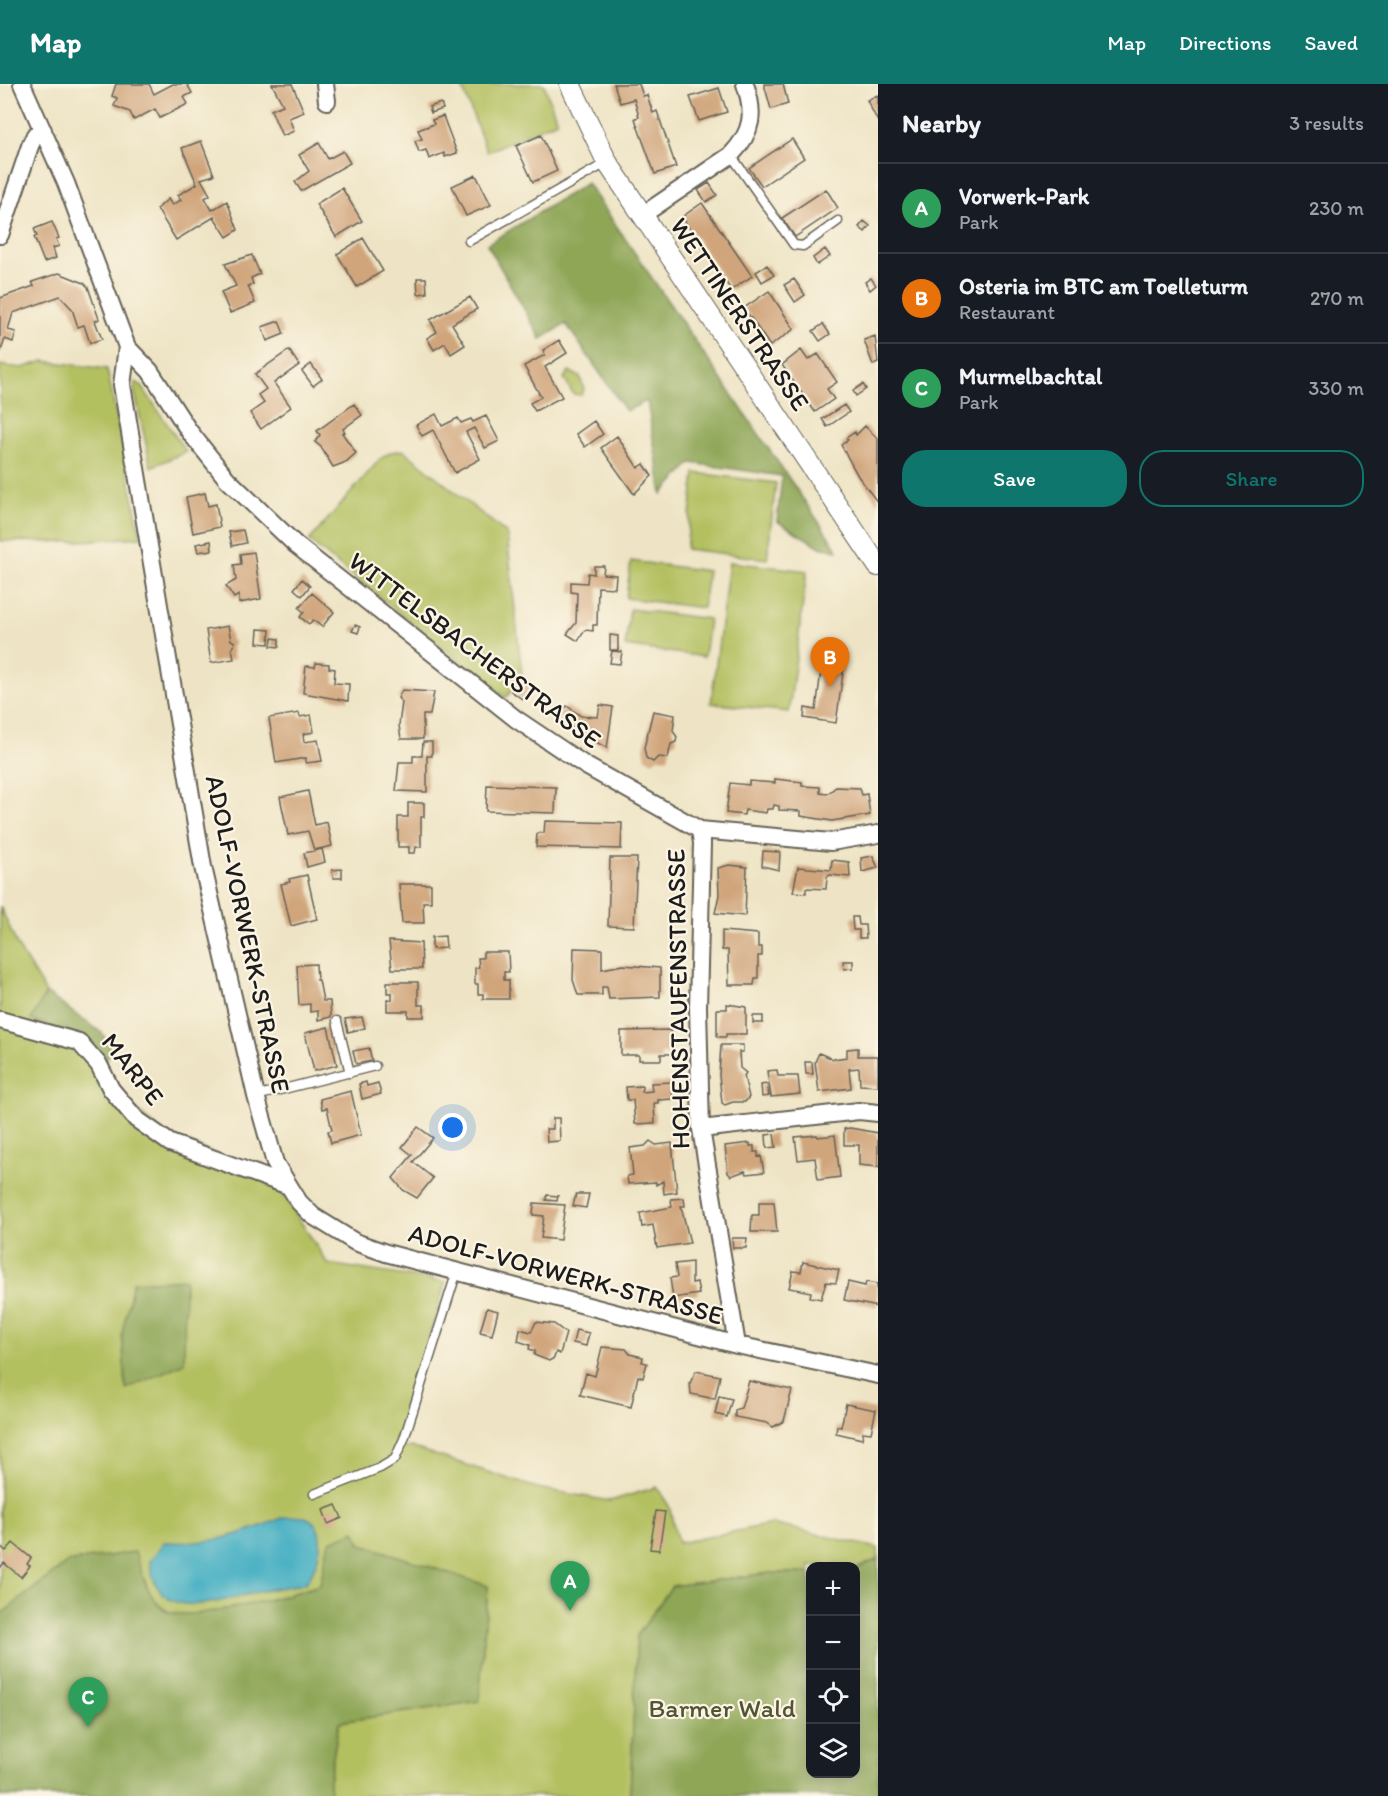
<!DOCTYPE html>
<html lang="en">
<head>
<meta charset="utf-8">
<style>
  :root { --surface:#171b24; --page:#242831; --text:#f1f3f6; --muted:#9ea1a6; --line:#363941; --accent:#0f766e }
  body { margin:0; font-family:Itim,sans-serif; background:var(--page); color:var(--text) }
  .controls { position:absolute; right:18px; bottom:18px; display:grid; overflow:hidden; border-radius:12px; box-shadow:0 3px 15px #0003 }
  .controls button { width:54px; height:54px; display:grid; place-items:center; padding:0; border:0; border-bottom:2px solid var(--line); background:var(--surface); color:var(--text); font:30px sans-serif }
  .you { position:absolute; left:453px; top:1044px; width:21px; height:21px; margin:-15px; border:4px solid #fff; border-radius:50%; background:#1a73e8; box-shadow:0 0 0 9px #1a73e833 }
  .badge { display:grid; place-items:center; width:39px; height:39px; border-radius:50%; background:var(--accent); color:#fff; font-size:20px; font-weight:700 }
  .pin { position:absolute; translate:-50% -50px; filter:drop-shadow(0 2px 3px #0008) }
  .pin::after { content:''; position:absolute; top:32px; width:21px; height:18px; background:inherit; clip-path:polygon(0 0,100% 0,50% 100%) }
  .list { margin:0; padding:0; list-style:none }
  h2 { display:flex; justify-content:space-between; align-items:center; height:78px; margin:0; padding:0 24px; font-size:26px }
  h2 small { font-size:20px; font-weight:400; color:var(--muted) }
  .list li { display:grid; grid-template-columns:39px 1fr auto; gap:18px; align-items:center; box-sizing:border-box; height:90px; padding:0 24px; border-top:2px solid var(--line) }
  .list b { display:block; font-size:22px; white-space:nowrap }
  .list p { margin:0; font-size:20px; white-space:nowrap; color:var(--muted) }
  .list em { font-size:20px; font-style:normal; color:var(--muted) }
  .actions { display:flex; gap:12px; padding:18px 24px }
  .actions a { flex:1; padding:14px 0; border:2px solid var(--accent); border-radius:24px; text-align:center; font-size:21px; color:var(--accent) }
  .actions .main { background:var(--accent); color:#fff }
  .icon { flex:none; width:33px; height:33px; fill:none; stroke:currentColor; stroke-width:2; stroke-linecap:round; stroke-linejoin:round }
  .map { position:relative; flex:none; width:878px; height:1712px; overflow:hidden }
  header { display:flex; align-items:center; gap:36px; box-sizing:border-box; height:84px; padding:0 30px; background:var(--accent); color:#fff }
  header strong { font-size:28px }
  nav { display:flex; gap:33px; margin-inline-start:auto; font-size:21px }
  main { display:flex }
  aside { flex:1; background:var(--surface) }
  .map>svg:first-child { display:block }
  .green { fill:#b3c061; stroke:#686e3e; stroke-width:1.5 }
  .forest { fill:#8ea657; stroke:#55613a; stroke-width:1.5 }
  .water { fill:#43aec2; stroke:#30656f; stroke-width:1.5 }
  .building { fill:#d0a57c }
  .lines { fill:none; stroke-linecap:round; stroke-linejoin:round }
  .service-casing { stroke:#666257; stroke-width:11 }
  .minor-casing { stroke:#666257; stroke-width:20 }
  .tertiary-casing { stroke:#666257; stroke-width:22 }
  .service { stroke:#fff; stroke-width:8 }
  .minor { stroke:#fff; stroke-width:16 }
  .tertiary { stroke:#fff; stroke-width:20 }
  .labels { text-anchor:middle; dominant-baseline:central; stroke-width:4.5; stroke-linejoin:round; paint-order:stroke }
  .street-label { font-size:26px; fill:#1c1c1c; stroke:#fcf5e5 }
  .park-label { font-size:26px; fill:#515534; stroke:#fcf5e5 }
</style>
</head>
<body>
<header>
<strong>Map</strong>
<nav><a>Map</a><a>Directions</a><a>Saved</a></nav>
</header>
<main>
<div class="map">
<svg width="878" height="1712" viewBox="0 0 878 1712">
  <rect width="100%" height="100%" fill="#fcf5e5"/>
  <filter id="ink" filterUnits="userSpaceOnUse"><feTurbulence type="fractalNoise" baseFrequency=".0167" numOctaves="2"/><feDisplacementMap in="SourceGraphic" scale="12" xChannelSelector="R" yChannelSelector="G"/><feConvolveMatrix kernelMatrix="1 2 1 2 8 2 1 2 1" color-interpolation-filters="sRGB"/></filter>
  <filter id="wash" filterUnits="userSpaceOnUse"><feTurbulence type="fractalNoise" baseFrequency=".008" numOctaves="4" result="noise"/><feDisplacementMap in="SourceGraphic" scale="24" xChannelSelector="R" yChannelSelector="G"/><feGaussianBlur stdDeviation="1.35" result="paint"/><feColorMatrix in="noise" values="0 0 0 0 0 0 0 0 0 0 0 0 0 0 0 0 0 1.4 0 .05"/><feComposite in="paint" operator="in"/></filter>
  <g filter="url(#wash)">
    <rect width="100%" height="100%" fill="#eee4c5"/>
    <path class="green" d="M461 0H544L557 37 487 68Z
      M44 277 107 285 141 453 64 458 0 457V281L22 284Z
      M569 287 580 293 584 306 581 311 573 310 564 294Z
      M135 298 141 301 186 368 151 383 134 306Z
      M403 366 507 450 522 592 506 614 309 457 380 375 391 368Z
      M695 389 776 399 767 475 686 465Z
      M631 477 708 487 703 524 626 514Z
      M729 478 807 487 789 628 711 619Z
      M630 525 709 535 704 573 625 562Z
      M0 822 18 863 46 909 31 936 85 954 128 1019 164 1049 238 1079H263L328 1180 446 1198 394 1366 411 1363 537 1404 610 1417 657 1403 669 1422 678 1459 772 1440 878 1464V1475L856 1485 810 1482V1489H770L672 1502 637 1552 630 1712H0L330 1692 339 1638 479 1617 488 1502 361 1460 329 1458 320 1501C294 1510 189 1539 167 1527 146 1515 143 1488 134 1468L68 1478 0 1531Z"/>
    <path class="forest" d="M587 99 838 466 822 464 777 437 782 392 691 379 662 410 647 317 626 327 566 240 541 255 487 160Z
      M46 909 102 949 112 964 103 983 85 954 31 936Z
      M185 1195 184 1279 126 1305 122 1250 133 1198Z
      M355 1447 361 1460 488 1502 479 1617 339 1638 329 1697 330 1712H0V1531L68 1478 135 1468C142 1488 147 1516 167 1527 189 1539 294 1510 320 1501L329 1458Z
      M878 1475V1712H630L637 1552 672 1502 770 1489H810V1690H856V1485Z"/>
    <path class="water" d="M285 1433C291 1433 299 1432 304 1433 332 1439 318 1487 304 1500 286 1503 267 1505 249 1510 208 1520 155 1538 150 1477L164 1458C214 1461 239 1451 285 1433Z"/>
    <g id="blocks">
      <path class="building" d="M116 0H149L154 10 173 0H187L192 9 184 13 188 20 160 34 155 25 134 36 130 28 114 22 117 14 112 12Z
        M272 0H292L304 28 289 34 294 47 282 52 271 26 283 21Z
        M614 0H639L643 12 647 11 653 29 657 27 676 83 655 90 637 41 635 34 639 33 634 15 620 19Z
        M764 0H783L788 20 771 25Z
        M719 4 727 28 699 37 690 13Z
        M878 11V38L867 16Z
        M441 19 443 25 431 29 429 23Z
        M443 32 457 69 445 73 444 69 429 75 426 66 419 68 415 57 422 55 418 46 434 40 432 36Z
        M541 51 557 87 533 98 516 62Z
        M792 55 804 74 762 102 749 84Z
        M201 57 214 91 201 95 210 111 205 114 212 126 227 117 238 146 227 153 214 133 176 156 157 125 168 115 172 121 181 116 178 111 197 100 182 64Z
        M319 59 328 75 343 67 350 79 301 107 295 98 309 87 299 71Z
        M476 91 491 121 466 132 452 102Z
        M709 99 717 111 706 118 698 106Z
        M342 104 362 137 336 153 316 120Z
        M826 105 838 124 795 153 782 134Z
        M702 119 752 192 731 206 682 133Z
        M864 137 870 142 865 148 859 143Z
        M52 138 59 154 56 155 59 162 53 164 56 174 44 178 34 153 37 152 34 145Z
        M363 154 383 187 357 203 337 170Z
        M825 165 830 172 817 181 813 174Z
        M252 171 260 190 251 194 253 200 248 202 255 219 230 229 221 208 236 202 225 180Z
        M767 181 774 191 762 198 756 188Z
        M59 189 84 199 88 203 99 235 95 237 102 255 90 259 84 241 78 243 72 225 60 212 13 229 8 246 16 248 13 258 5 255 0 270V214L34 202 32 198Z
        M417 194H426L427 209 418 210Z
        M871 194 876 201 870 206 865 198Z
        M794 195 805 211 795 218 784 201Z
        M769 207 794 245 770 262 744 224Z
        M470 213 477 225 452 240 465 261 451 270 445 259 434 266 427 254 437 248 430 236Z
        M279 237 284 250 267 257 262 243Z
        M823 240 830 250 820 257 813 247Z
        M875 252 878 279 873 281 864 256Z
        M559 256 567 269 545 283 562 313 535 327 530 319 541 313 524 282 545 271 543 266Z
        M289 266 299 281 274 299 291 323 261 345 250 329 264 319 258 311 266 305 255 290Z
        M801 266 808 276 818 270 837 298 827 305 834 315 815 328 782 281Z
        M311 280 322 295 313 302 302 287Z
        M863 300 866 305 856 312 853 307Z
        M354 320 362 331 343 345 345 348 342 349 356 369 346 378 333 383 321 363 315 358 320 351 317 347Z
        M844 321 849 328 827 343 822 335Z
        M436 330 442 342 458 334 461 339 471 335 473 338 486 332 499 357 485 364 474 344 466 348 480 375 455 389 433 346 422 352 416 341Z
        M594 337 603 350 585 363 576 350Z
        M865 342 878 355V419L858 392 841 361 848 356 846 354 855 348 856 351Z
        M617 352 638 384 644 380 652 392 634 410 601 364Z
        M205 409 208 422 216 420 220 443 193 449 186 413Z
        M243 446 246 459 232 462 229 448Z
        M211 457 212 466 198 468 196 460Z
        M254 468 261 515 239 519V511L234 514 226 502 236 496 234 481 241 480 240 470Z
        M594 482H604L603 490 616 491 615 504 598 503 597 541H593V547L585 546 578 557 567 550 576 539 577 509 571 508V498L587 499 588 489 594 490Z
        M302 495 310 502 302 512 294 505Z
        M312 509 334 528 322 543 313 536 309 540 300 533 304 528 299 524Z
        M355 541 360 543 358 549 352 547Z
        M228 542 231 556 235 558 232 564 234 575 211 579 206 546Z
        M258 545 270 546 269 560 257 559Z
        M610 551 618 552V566H610Z
        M272 554 279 555V563L271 562Z
        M612 567 622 568 620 580 610 579Z
        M316 579 329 580V584L335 585 334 599 349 600 348 617 303 609 306 582 315 583Z
        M822 579 844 582 836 639 804 634 805 624 816 626Z
        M522 592 533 601 522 615 511 607Z
        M402 606 434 608 430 631H423V655H401L399 641 402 618 398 614Z
        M600 621 613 623 607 664 594 657 592 652 577 650V647L557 632 567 622 581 632 598 633Z
        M653 627 675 631 673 647 677 653 676 658 671 660 668 674 658 673 653 678 646 674 644 664Z
        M299 629 300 633 311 631 314 648 303 650 304 658 318 656 322 677 306 679V674L276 679 269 634Z
        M423 658H432V672H427V708L396 707 399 678H413V672H422Z
        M775 695 802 698V702L820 703V709L827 710 836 703 860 704 862 711 867 710 870 731 832 737 801 732V727L779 726V722L774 721 773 725H767L766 729 745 726 744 731 726 729 730 699 749 701V697L775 699Z
        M487 701 556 703 555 729 486 727Z
        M308 707 315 741 327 738 332 762 314 766 308 747 288 751 280 713Z
        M408 719H424V733H421V763H416L415 769H409V763H398V733H408Z
        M545 737 622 739 621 765 536 763 537 749H544Z
        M322 765 325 778 307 783 304 769Z
        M763 767 780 768 779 786 762 782Z
        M873 772 878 784 862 788 861 774Z
        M610 774H637L634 843 608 842Z
        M832 776 849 778 850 793 830 791 827 793 826 805 806 804V809L793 808 798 783 831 786Z
        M729 781 747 783 745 832 715 829 719 811 718 784Z
        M342 785V794H333L332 786Z
        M307 791 317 835 291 842 281 800 290 798 289 795Z
        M399 800H431V818H423L424 839H402Z
        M852 833H858L859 841H865L866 854H859V846H853Z
        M722 847 758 850V863H762V872H758V894H755L754 901H729L728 866H722Z
        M445 852 446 864 432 865V853Z
        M389 857 421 859 422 885H392Z
        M574 864 602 865V885L623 881 660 884V913L609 915 607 903H602V911H578L573 896Z
        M483 868H508L509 888H504V896H509V915H483V910H478V900H475V884L479 883 478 874H483Z
        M843 877H853V884L844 885Z
        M316 880 317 896H319L323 917H330L331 933 318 936V927L310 928V920L299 921 297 883V881Z
        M387 898H418V921H424V933H408V927H387V916H392V909H387Z
        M727 920 746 923V950H726V953H717V925H727Z
        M753 932H763V939H753Z
        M362 933 365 944 348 948 345 935Z
        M328 943 337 981 314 987 305 949Z
        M670 946 673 966 671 970H661V976H639V971H621V947Z
        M721 961H743V968H739L740 984 746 989 744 992 749 1013 745 1018H733L725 1021 722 1019 719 991Z
        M369 964 372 977 356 980 353 967Z
        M858 964V972H878V1002L860 1001 859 984 849 985 851 1004 819 1008 815 978 819 969 833 975 847 973V965Z
        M805 978H812L813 990H806Z
        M777 986 778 992H798L800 1010 771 1013 767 987Z
        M366 998 367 1002 378 999 381 1010 362 1015 359 1000Z
        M672 998 673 1015 658 1016V1019H654L655 1039 635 1040 633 1016H627L626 1003 642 1002V1008L652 1007 651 999Z
        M767 1000 769 1012 762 1013 761 1001Z
        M351 1007 361 1051 331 1059 328 1047 332 1046 327 1024 322 1025 320 1015Z
        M553 1034H559L560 1057 547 1058 546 1045H553Z
        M418 1043 433 1054 413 1078 433 1094 417 1114 403 1106 393 1094 412 1071 402 1063Z
        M850 1044 878 1049V1083L859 1081V1061H844V1045Z
        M774 1050 776 1063 767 1064 766 1051Z
        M817 1051 818 1053 835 1051 840 1093 818 1096 815 1074 798 1076 795 1053Z
        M650 1057 656 1061 672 1059 677 1108 664 1110 663 1097 656 1101V1098L628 1100 627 1092 633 1091 630 1064 645 1062Z
        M750 1059V1062H754V1068H758V1073L761 1072 764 1088 747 1090 745 1087 731 1092 728 1089 725 1062Z
        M576 1110H589L586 1124 573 1122Z
        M547 1111 558 1112 557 1117 546 1116Z
        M684 1114 685 1122H681L690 1159 657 1164 653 1141 642 1143 640 1129 672 1123 671 1115Z
        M759 1118H774L777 1148H751L752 1131H759Z
        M534 1119 565 1121 560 1156 541 1154 544 1132 533 1131Z
        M732 1154H747L746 1164H733Z
        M692 1178V1199L697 1198 699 1210 673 1214 670 1194 677 1193 675 1180Z
        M803 1178 839 1186 836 1199 826 1198 821 1215 810 1213 811 1208 789 1204 793 1187 801 1188Z
        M848 1198 865 1202 866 1198 877 1200 878 1223 844 1216Z
        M487 1224 498 1227 492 1251 480 1248Z
        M536 1238 554 1240 566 1249 560 1270 556 1268 554 1274 549 1277 534 1271 535 1267 529 1265 530 1261 518 1257 520 1245 531 1248Z
        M576 1246 589 1249 586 1262 573 1259Z
        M602 1263 626 1265 630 1270 643 1273 642 1278 647 1279 643 1294 638 1292 631 1323 580 1311 586 1289 595 1292Z
        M696 1287 720 1292 715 1315 691 1310 690 1299Z
        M749 1297 792 1306 784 1337 773 1343 767 1339 735 1333V1326L741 1324Z
        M719 1312 732 1315 727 1333 715 1330Z
        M846 1320 876 1326 871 1349 863 1348 862 1355 836 1349 837 1342 841 1343Z
        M336 1421 342 1434 328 1440 323 1426Z
        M656 1427 665 1428 659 1466 650 1465Z
        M13 1459 31 1474 27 1480 30 1482 21 1493 4 1479 0 1484V1462L6 1467Z"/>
    </g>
  </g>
  <g filter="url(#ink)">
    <use href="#blocks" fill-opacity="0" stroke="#666257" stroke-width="1.5"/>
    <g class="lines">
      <defs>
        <path id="service" d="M731 71 794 161 803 162 838 137
          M469 157 606 79
          M337 937 350 989
          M256 1012 375 982
          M314 1410 380 1384 395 1375 404 1355 457 1187"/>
        <path id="minor" d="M22 0 66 99 127 263 122 301 203 783 256 1012 275 1079 299 1118 313 1132 355 1158 386 1169 737 1261 878 1291
          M325 0 327 17
          M641 132 731 71C753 48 755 29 745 0
          M0 151 30 62 35 51 43 46
          M127 263 150 287 189 347 227 395 296 461 516 635 586 682 700 746 831 758 878 750
          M700 746 702 759 698 923 701 1045 737 1261
          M0 936 79 958 99 981 111 1005 136 1035 170 1059 289 1102
          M701 1045 859 1027 878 1029"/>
        <path id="tertiary" d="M570 0 607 78 878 482"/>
      </defs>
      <use href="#service" class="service-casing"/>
      <use href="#minor" class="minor-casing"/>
      <use href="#tertiary" class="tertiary-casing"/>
      <use href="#service" class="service"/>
      <use href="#minor" class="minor"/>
      <use href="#tertiary" class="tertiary"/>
    </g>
  </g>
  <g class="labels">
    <g class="street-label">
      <text transform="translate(740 230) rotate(56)">WETTINERSTRASSE</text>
      <text transform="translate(475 566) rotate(37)">WITTELSBACHERSTRASSE</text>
      <text transform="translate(248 850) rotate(78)">ADOLF-VORWERK-STRASSE</text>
      <text transform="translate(678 915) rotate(-91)">HOHENSTAUFENSTRASSE</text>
      <text transform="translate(133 985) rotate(52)">MARPE</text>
      <text transform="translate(566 1190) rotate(15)">ADOLF-VORWERK-STRASSE</text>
    </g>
    <g class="park-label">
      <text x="722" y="1624">Barmer Wald</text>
    </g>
  </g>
</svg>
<div class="controls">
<button>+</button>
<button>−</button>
<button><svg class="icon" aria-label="locate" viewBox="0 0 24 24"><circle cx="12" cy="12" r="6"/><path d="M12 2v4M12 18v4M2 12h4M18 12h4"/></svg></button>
<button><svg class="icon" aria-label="layers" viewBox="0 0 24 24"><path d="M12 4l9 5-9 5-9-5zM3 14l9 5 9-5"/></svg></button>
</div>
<div class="you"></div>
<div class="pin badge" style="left:570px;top:1527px;background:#2e9e5b">A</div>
<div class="pin badge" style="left:830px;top:603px;background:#e8710a">B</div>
<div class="pin badge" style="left:88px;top:1643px;background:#2e9e5b">C</div>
</div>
<aside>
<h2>Nearby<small>3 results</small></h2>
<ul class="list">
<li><span class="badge" style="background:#2e9e5b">A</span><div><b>Vorwerk-Park</b><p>Park</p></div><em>230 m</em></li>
<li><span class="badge" style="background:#e8710a">B</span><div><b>Osteria im BTC am Toelleturm</b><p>Restaurant</p></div><em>270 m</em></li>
<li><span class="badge" style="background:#2e9e5b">C</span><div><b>Murmelbachtal</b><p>Park</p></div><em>330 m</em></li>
</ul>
<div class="actions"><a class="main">Save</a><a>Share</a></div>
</aside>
</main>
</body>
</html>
